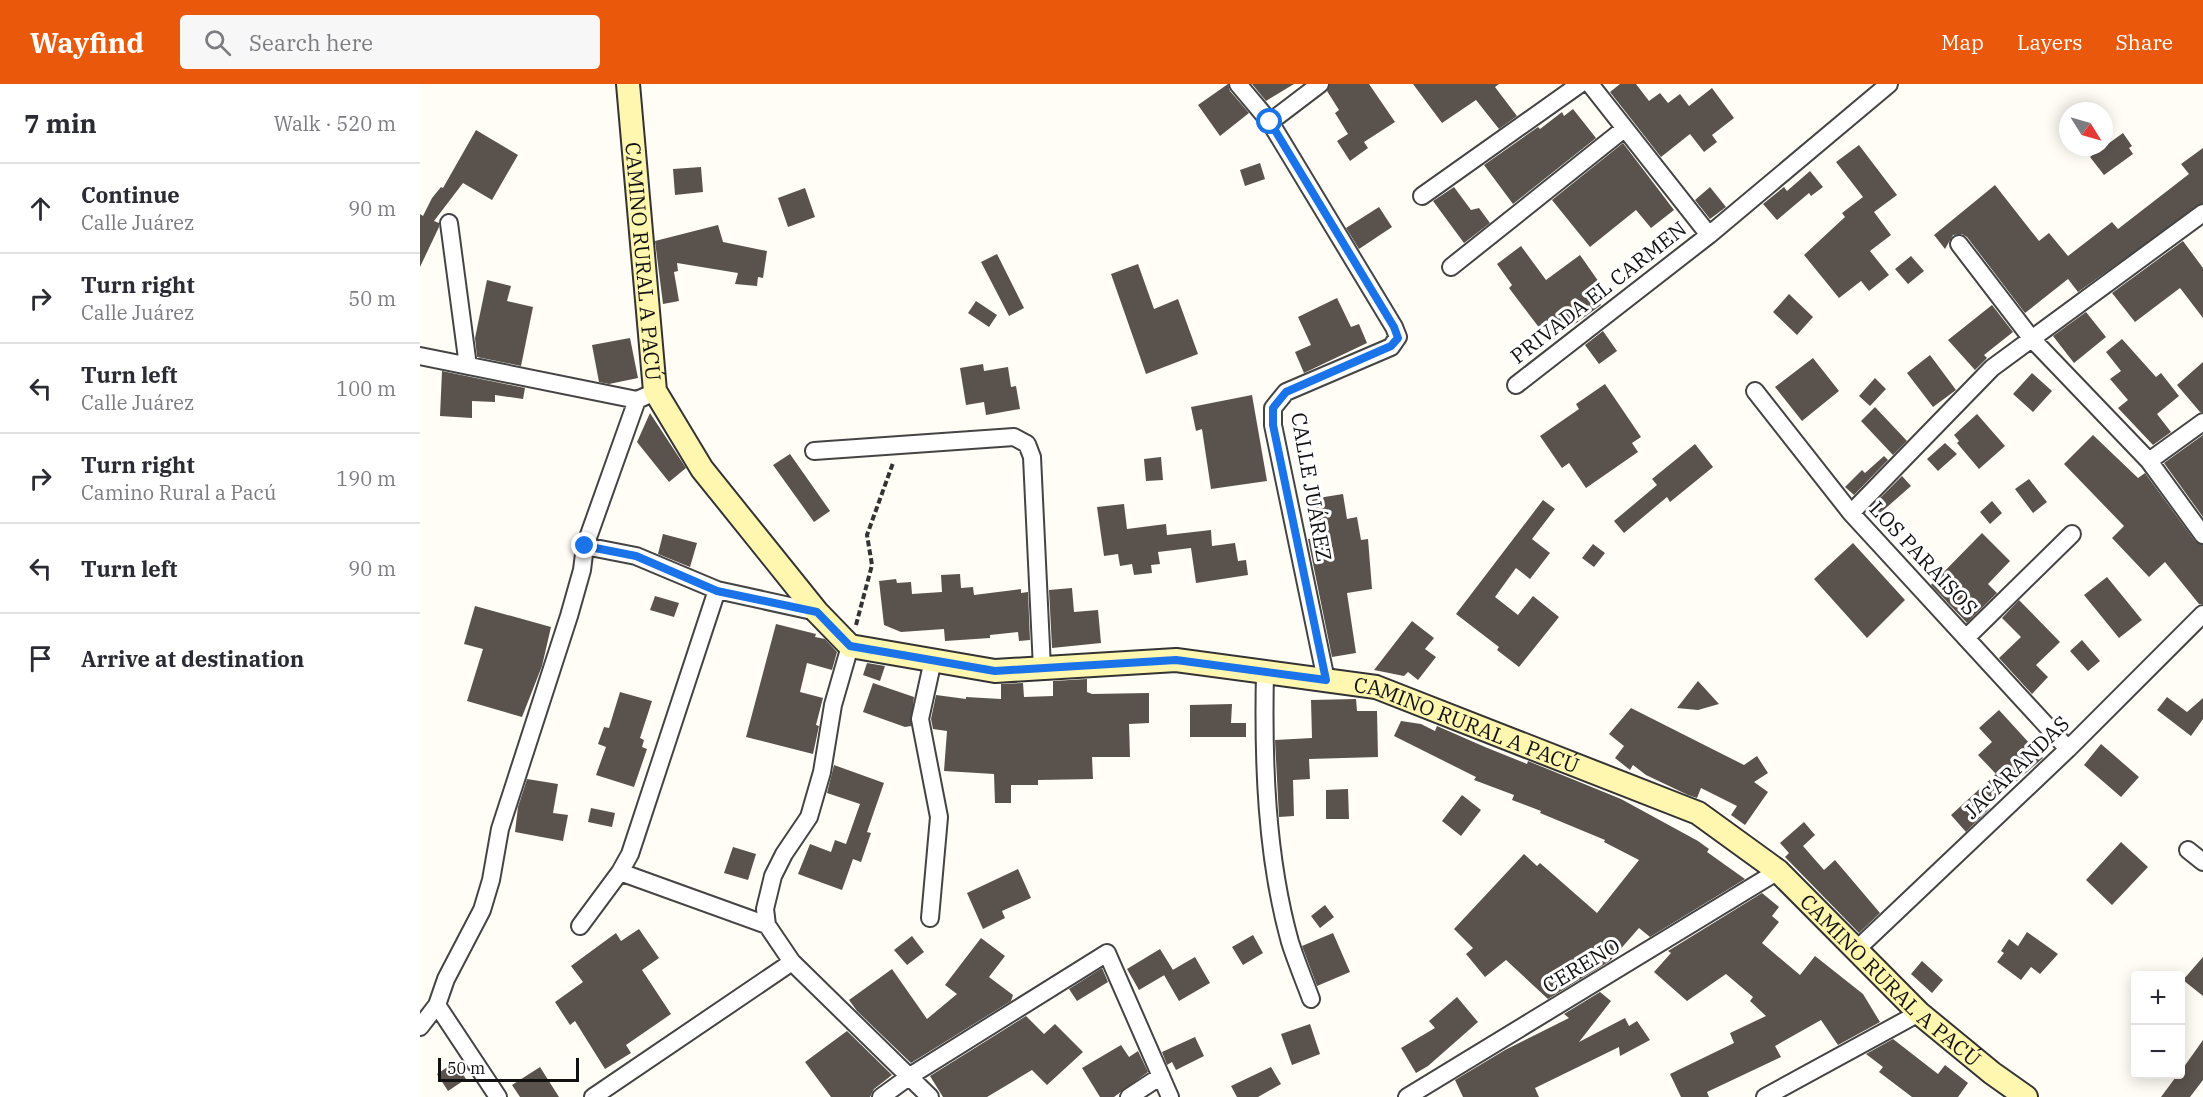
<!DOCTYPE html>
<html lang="en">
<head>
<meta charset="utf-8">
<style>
  :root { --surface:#fff; --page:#f7f7f7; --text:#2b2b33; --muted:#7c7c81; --line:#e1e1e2; --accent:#ea580c }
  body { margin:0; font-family:"IBM Plex Serif",serif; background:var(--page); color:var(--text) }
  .controls { position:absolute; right:18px; bottom:18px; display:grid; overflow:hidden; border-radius:6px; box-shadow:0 3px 15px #0003 }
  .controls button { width:54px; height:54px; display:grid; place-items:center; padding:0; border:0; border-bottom:2px solid var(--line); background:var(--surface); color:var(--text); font:30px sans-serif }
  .compass { position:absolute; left:1639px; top:18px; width:54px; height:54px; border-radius:50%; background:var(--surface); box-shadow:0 3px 15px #0003; rotate:127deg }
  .scale { position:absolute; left:18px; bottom:15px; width:141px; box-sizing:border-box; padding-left:6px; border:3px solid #111; border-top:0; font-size:16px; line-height:21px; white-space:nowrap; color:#111; -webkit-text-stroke:4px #fff; paint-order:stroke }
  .stop { position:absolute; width:18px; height:18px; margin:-14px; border:4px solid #1a73e8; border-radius:50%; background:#fff }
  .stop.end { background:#1a73e8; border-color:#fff; box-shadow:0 2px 6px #0008 }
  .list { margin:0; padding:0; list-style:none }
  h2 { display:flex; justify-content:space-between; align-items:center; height:78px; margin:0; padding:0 24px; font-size:26px }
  h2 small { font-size:20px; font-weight:400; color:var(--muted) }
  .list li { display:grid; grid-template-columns:39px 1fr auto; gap:18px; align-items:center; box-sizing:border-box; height:90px; padding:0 24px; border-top:2px solid var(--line) }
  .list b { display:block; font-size:22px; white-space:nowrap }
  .list p { margin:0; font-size:20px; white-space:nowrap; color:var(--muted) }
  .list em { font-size:20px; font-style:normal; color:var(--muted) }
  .icon { flex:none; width:33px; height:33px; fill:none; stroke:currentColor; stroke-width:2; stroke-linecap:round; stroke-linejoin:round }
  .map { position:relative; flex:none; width:1783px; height:1013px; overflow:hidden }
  header { display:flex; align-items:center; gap:36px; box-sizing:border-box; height:84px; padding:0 30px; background:var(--accent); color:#fff }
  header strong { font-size:28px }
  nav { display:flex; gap:33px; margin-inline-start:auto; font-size:21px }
  .search { width:420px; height:54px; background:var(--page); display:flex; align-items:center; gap:15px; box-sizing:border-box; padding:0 21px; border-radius:6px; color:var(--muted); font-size:22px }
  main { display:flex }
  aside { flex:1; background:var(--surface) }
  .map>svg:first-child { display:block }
  .building { fill:#5a524d }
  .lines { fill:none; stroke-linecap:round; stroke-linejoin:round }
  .street-casing { stroke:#444; stroke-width:20 }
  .secondary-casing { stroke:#333; stroke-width:26 }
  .path { stroke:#333; stroke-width:4; stroke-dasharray:6 3; stroke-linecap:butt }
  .street { stroke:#fff; stroke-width:16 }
  .secondary { stroke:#fff6b0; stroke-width:22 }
  .route { stroke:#1a73e8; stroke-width:8 }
  .labels { text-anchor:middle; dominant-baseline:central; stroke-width:6; stroke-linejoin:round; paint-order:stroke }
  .street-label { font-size:21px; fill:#111; stroke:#fff }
</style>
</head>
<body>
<header>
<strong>Wayfind</strong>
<div class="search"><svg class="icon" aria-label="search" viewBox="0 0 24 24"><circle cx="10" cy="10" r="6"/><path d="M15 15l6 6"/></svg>Search here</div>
<nav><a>Map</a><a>Layers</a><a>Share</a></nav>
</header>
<main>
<aside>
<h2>7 min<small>Walk · 520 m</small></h2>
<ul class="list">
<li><svg class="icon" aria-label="ahead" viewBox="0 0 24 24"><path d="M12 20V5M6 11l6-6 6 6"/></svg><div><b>Continue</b><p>Calle Juárez</p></div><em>90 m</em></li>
<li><svg class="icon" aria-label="right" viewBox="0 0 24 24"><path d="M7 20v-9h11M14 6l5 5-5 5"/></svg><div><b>Turn right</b><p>Calle Juárez</p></div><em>50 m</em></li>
<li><svg class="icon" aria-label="left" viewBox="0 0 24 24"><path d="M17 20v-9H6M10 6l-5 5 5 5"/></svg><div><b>Turn left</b><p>Calle Juárez</p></div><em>100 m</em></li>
<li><svg class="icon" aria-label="right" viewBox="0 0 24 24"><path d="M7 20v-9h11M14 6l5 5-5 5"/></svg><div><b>Turn right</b><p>Camino Rural a Pacú</p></div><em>190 m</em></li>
<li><svg class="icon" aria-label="left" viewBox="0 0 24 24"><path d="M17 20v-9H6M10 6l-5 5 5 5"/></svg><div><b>Turn left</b></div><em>90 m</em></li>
<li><svg class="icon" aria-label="arrive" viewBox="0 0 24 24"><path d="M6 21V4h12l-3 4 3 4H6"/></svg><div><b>Arrive at destination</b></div></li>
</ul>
</aside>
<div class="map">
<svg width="1783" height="1013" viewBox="0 0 1783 1013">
  <rect width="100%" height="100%" fill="#fffdf5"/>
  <path class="building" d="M808 0 810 7 829 29 800 52 778 21Z
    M832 0H874L846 17Z
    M910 0H949L975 38 944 58 948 64 930 77 917 57 928 50 915 29 919 26 907 7Z
    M993 0H1079L1075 3 1097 32 1079 45 1056 16 1022 39Z
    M1200 0H1216L1229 17 1240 9 1248 19 1260 10 1269 22 1292 4 1314 34 1292 51 1297 58 1284 68 1270 50 1241 73 1190 8Z
    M1153 25 1176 54 1093 120 1064 81 1118 43 1120 45 1142 28 1144 32Z
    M56 46 98 71 72 116 43 99 14 137 19 139V143L0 183V130L3 132 12 114 21 103 23 104Z
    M1703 49 1712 62 1709 64 1713 70 1684 91 1670 73Z
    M1203 59 1254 126 1231 144 1216 126 1170 163 1132 116Z
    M1439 61 1477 111 1454 128 1471 151 1450 167 1469 191 1449 207 1441 197 1419 214 1384 171 1425 133 1422 129 1443 113 1416 78Z
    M1783 64V119L1658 208 1648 195 1605 229 1547 153 1542 150 1533 151 1525 165 1514 151 1575 101 1619 157 1629 149 1648 172 1692 138 1698 145 1769 90 1761 80Z
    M840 79 845 95 825 102 820 86Z
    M281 83 283 108 255 111 253 85Z
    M1390 87 1403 103 1391 112 1389 109 1357 136 1343 120 1364 103 1367 107Z
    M1034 103 1051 126 1059 124 1070 139 1044 159 1013 117Z
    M1290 103 1306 123 1290 135 1275 116Z
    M385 104 395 133 368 143 358 114Z
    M959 123 972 143 939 165 926 144Z
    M298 141 303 158 347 167 343 194 338 193 337 202 315 200 318 189 257 179 258 187 254 188 259 217 243 220 235 157Z
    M1763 157 1783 184V234L1760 204 1715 238 1692 209Z
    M1101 162 1126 196 1160 171 1181 201 1172 208 1181 221 1130 258 1089 204 1092 201 1077 180Z
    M577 170 604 224 589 232 561 178Z
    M1491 172 1504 187 1488 200 1475 185Z
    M718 180 734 225 758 215 778 270 726 290 691 190Z
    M67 196 91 202 87 217 113 223 101 282 57 273 55 254Z
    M1369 210 1393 233 1377 251 1353 228Z
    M917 214 931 243 939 240 947 259 884 289 875 268 891 261 878 233Z
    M556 217 577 231 569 243 548 229Z
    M1572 221 1593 248 1564 271 1567 274 1555 286 1528 256Z
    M1666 228 1686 253 1654 279 1633 252Z
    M1183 247 1197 267 1179 280 1165 261Z
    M210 254 218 294 189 300 179 298 172 261Z
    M1702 255 1736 293 1741 289 1759 312 1737 330 1751 348 1733 361 1698 324 1708 316 1690 295 1701 287 1686 268Z
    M1510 271 1536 306 1513 323 1487 289Z
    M1393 274 1419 307 1382 337 1355 303Z
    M1783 278V328H1780L1757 301Z
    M563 280 564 287 588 283 591 303 596 302 600 325 566 331 564 318 546 321 540 284Z
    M22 287 105 304 103 315 75 311V318L52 317V334L20 332Z
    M1612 289 1632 307 1613 328 1593 310Z
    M1455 294 1466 305 1450 322 1439 312Z
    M1185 300 1221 353 1212 359 1218 368 1166 404 1149 379 1142 384 1120 352 1159 325 1156 320Z
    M832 311 847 397 791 405 782 345 776 347 771 323Z
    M1455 323 1487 357 1473 371 1441 337Z
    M230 329 266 384 249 398 217 358Z
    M1557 330 1585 362 1559 385 1537 359 1539 357 1534 351Z
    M1673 351 1718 394 1725 389 1775 457 1783 461V520H1779L1745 478 1729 493 1692 454 1704 442 1644 380Z
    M1783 351V433L1744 379Z
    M1525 359 1537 370 1518 387 1507 375Z
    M1275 360 1293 383 1250 418 1247 413 1204 449 1194 437 1237 401 1232 395Z
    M370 370 410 427 394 438 353 381Z
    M1464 372 1468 376 1434 411 1425 403 1442 386 1445 389Z
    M741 373 743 396 726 397 724 375Z
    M1482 392 1491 402 1458 431 1451 423Z
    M1609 395 1627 418 1613 429 1595 405Z
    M923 410 927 435 937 433 941 456 948 455 952 505 927 509 936 569 912 573 888 455 898 454 892 415Z
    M1123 416 1135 425 1112 455 1130 469 1110 495 1096 484 1075 513 1098 531 1113 512 1139 533 1099 583 1077 566 1079 563 1036 530Z
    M1572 417 1582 429 1570 440 1560 428Z
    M704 420 707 445 746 440 747 451 791 446 792 462 815 459 818 477 826 476 828 491 776 499 771 464 738 468 740 480 731 481 732 489 714 491 712 480 700 482 698 470 684 472 677 423Z
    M1562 449 1590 477 1568 500 1577 509 1547 539 1511 501Z
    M243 450 277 459 270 483 238 470Z
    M1433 459 1485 516 1447 554 1394 495Z
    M1173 460 1185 469 1174 483 1162 474Z
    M540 490 541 504 553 503 554 511 601 505V509L608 508 610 556 599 557 598 548 570 551V554L525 557 524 545 481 548 464 541 459 497 476 495 477 499 491 498 492 510 522 508 521 491Z
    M1687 493 1722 536 1699 554 1664 511Z
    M652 504 654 528 678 526 681 559 632 564 629 506Z
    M235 512 259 519 254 533 230 526Z
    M1599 516 1640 558 1616 581 1628 593 1612 610 1579 574 1601 553 1582 534Z
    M55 522 131 543 122 582 102 633 47 617 63 565 44 560Z
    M992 537 1014 554 1005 565 1016 573 998 596 988 588 984 592 954 586Z
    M356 540 396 550 395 553 405 555 417 568 412 586 387 579 380 608 403 614 396 641 399 642 393 670 326 653Z
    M1662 556 1680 577 1668 587 1650 567Z
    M447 579 465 582 460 597 443 591Z
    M667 595V608L672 610 729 609V639L709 640 710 673H672L673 695 618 696V701H591V719H575L574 690 524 687 527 647 513 645 511 635 516 611 546 615V613L581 615V600L603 599 604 613 633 612V597Z
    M1278 597 1299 620 1278 626 1257 624Z
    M453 599 494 613 491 642 485 643 443 628Z
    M200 608 232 617 220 654 224 656 222 663 227 665 214 703 176 691 186 663 178 660 184 643 189 644Z
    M1747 613 1767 628 1783 614V635L1771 652 1737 626Z
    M936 615 937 627H957L958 673 889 675 890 695 873 696 874 732 859 733 855 656 892 654 891 616Z
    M812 620 811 639H826V653H770V621Z
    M1211 624 1324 681 1337 672 1348 689 1334 698 1348 708 1325 741 1311 731 1317 722 1281 704 1277 714 1268 711 1226 691 1213 681 1210 686 1195 674 1204 662 1189 650Z
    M1579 626 1623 674 1568 722 1570 724 1546 748 1531 731 1576 690 1558 671 1572 658 1559 644Z
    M981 637 1001 640 1015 647 1017 642 1065 663 1107 680 1108 677 1201 715 1278 757 1289 765 1287 768 1325 795 1230 853 1219 844 1190 877 1128 915 1086 876 1065 893 1046 870 1053 864 1034 845 1104 770 1117 782 1120 779 1177 829 1219 776 1184 758 1185 756 1120 729 1121 727 1092 716 1094 711 1054 696 1056 693 974 652Z
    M1681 660 1719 693 1701 713 1664 681Z
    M414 681 464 699 447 748 451 749 441 778 433 775 422 806 378 790 390 760 411 768 415 756 426 760 440 720 407 709Z
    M107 695 138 700 133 729 148 731 143 757 95 748 98 723Z
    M928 705 929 735H906V706Z
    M1042 711 1061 726 1041 752 1022 737Z
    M171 724 195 729 192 743 168 738Z
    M1384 738 1395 751 1383 762 1404 786 1415 776 1460 829 1439 849 1365 773 1369 769 1360 759Z
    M1701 758 1728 783 1692 821 1666 796Z
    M313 763 336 770 328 796 304 789Z
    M598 785 611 814 582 827 585 834 563 845 547 809Z
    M1342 809 1359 823 1352 832 1359 838 1342 859 1380 891 1395 872 1443 910 1460 938 1418 961 1401 936 1355 962 1361 973 1287 1008 1289 1013H1261L1250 990 1314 959 1310 949 1346 932 1330 917 1333 913 1306 890 1267 917 1234 888 1251 869 1248 867Z
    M905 821 914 833 900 844 891 832Z
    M219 845 239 874 222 886 251 930 206 961 211 969 185 985 155 937 150 941 135 918 163 898 151 882 196 849 201 857Z
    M1607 848 1638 870 1620 890 1611 883 1601 896 1577 878 1584 869 1581 867 1589 855 1598 862Z
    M913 849 930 888 897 902 882 862Z
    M833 851 843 869 823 881 812 863Z
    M492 852 504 868 487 881 474 866Z
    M561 854 585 872 569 893 593 911 591 917 491 979 437 927 429 916 472 885 507 935 537 910 525 901Z
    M740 865 753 886 719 906 707 885Z
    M775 873 790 899 759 917 744 891Z
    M1783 873V912L1763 896Z
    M1502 877 1523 896 1512 909 1491 890Z
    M682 884 688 898 657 917 649 905Z
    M1180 908 1191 917 1159 958 1205 934 1209 942 1217 937 1230 956 1200 972 1199 963 1115 1004 1119 1013H1043L1035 996 1085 966 1149 934 1144 930Z
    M1037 913 1058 938 1008 982 996 989 981 964 1015 944 1009 937Z
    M606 932 624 950 635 940 663 968 627 1001 612 986 567 1013H523L510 992Z
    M890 940 900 970 872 981 861 950Z
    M427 947 472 991 454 1005 450 1013H411L385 978Z
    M775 953 784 972 756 986 752 978 747 981 742 968Z
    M1473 955 1518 990 1525 981 1548 999 1538 1013H1492L1459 988 1463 983 1446 970Z
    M1783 956V996L1770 1013H1741L1758 990H1761V987Z
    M701 961 709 973 718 967 728 988 694 1013H680L662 984Z
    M35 978 46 995 28 1007 17 990Z
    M120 983 139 1013H100L92 1001Z
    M851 983 861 1000 838 1013H817L811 1002Z"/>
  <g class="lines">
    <defs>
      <path id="street" d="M818 0 850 38 974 243 978 253 971 263 866 308 853 324V341L906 596
        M1170 0 1289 151
        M850 38 900 0
        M1002 112 1160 0
        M29 139 48 282
        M1539 160 1611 254 1729 377 1783 451
        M1031 183 1204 45
        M0 272 217 316 226 312
        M1096 301 1289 151 1469 0
        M1335 307 1431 429 1648 665
        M394 367 594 353 607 360 612 373 622 584
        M1729 377 1783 338
        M1431 429 1572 284 1783 129
        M165 462 216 472 297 506 397 528
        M1546 554 1652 450
        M430 562 413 621 402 688 389 733 364 770 353 792 345 825 347 841 372 878 510 1013
        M845 588C843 677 846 772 870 858 876 877 884 896 891 915
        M1768 766 1783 778
        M200 788 347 841
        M510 834 519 733 500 635 513 576
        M160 842 200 788 210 770 297 506
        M1436 866 1648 665 1783 530
        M17 921 78 1013
        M0 943 17 921 26 895 62 826 71 796 80 745 149 532 162 486 165 462 217 316
        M173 1013 372 878
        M461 1013 490 992 687 869 750 1013
        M709 1013 741 992
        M987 1013 1358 787
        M1345 1013 1499 929"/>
      <g id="secondary">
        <path id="s1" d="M208 0 235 307 282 385 397 528 430 562 575 587 756 576 956 603 1278 729 1358 787 1499 929 1572 989 1606 1013"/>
      </g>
    </defs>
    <use href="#street" class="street-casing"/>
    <use href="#secondary" class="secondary-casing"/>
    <path class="path" d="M436 541 452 481 447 451 473 379"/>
    <use href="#street" class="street"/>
    <use href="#secondary" class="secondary"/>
  </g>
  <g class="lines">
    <path class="route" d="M165 462 216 472 297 507 397 528 430 562 575 587 756 576 906 596 853 341V324L866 308 971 262 978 254 974 243 850 38"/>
  </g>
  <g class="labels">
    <g class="street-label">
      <text stroke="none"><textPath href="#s1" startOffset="178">CAMINO RURAL A PACÚ</textPath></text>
      <text transform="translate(1178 208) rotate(-38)">PRIVADA EL CARMEN</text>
      <text transform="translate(892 403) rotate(80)">CALLE JUÁREZ</text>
      <text transform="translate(1504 474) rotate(47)">LOS PARAISOS</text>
      <text stroke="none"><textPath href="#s1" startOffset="1258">CAMINO RURAL A PACÚ</textPath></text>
      <text transform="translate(1596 683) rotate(-44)">JACARANDAS</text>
      <text transform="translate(1161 881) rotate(-31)">CERENO</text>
      <text stroke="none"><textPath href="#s1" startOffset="1762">CAMINO RURAL A PACÚ</textPath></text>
    </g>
  </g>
</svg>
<div class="controls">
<button>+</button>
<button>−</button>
</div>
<svg class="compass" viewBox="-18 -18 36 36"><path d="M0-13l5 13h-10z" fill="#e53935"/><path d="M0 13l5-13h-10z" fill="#7c7c81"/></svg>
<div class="scale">50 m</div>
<div class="stop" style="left:850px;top:38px"></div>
<div class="stop end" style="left:165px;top:462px"></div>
</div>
</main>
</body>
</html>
